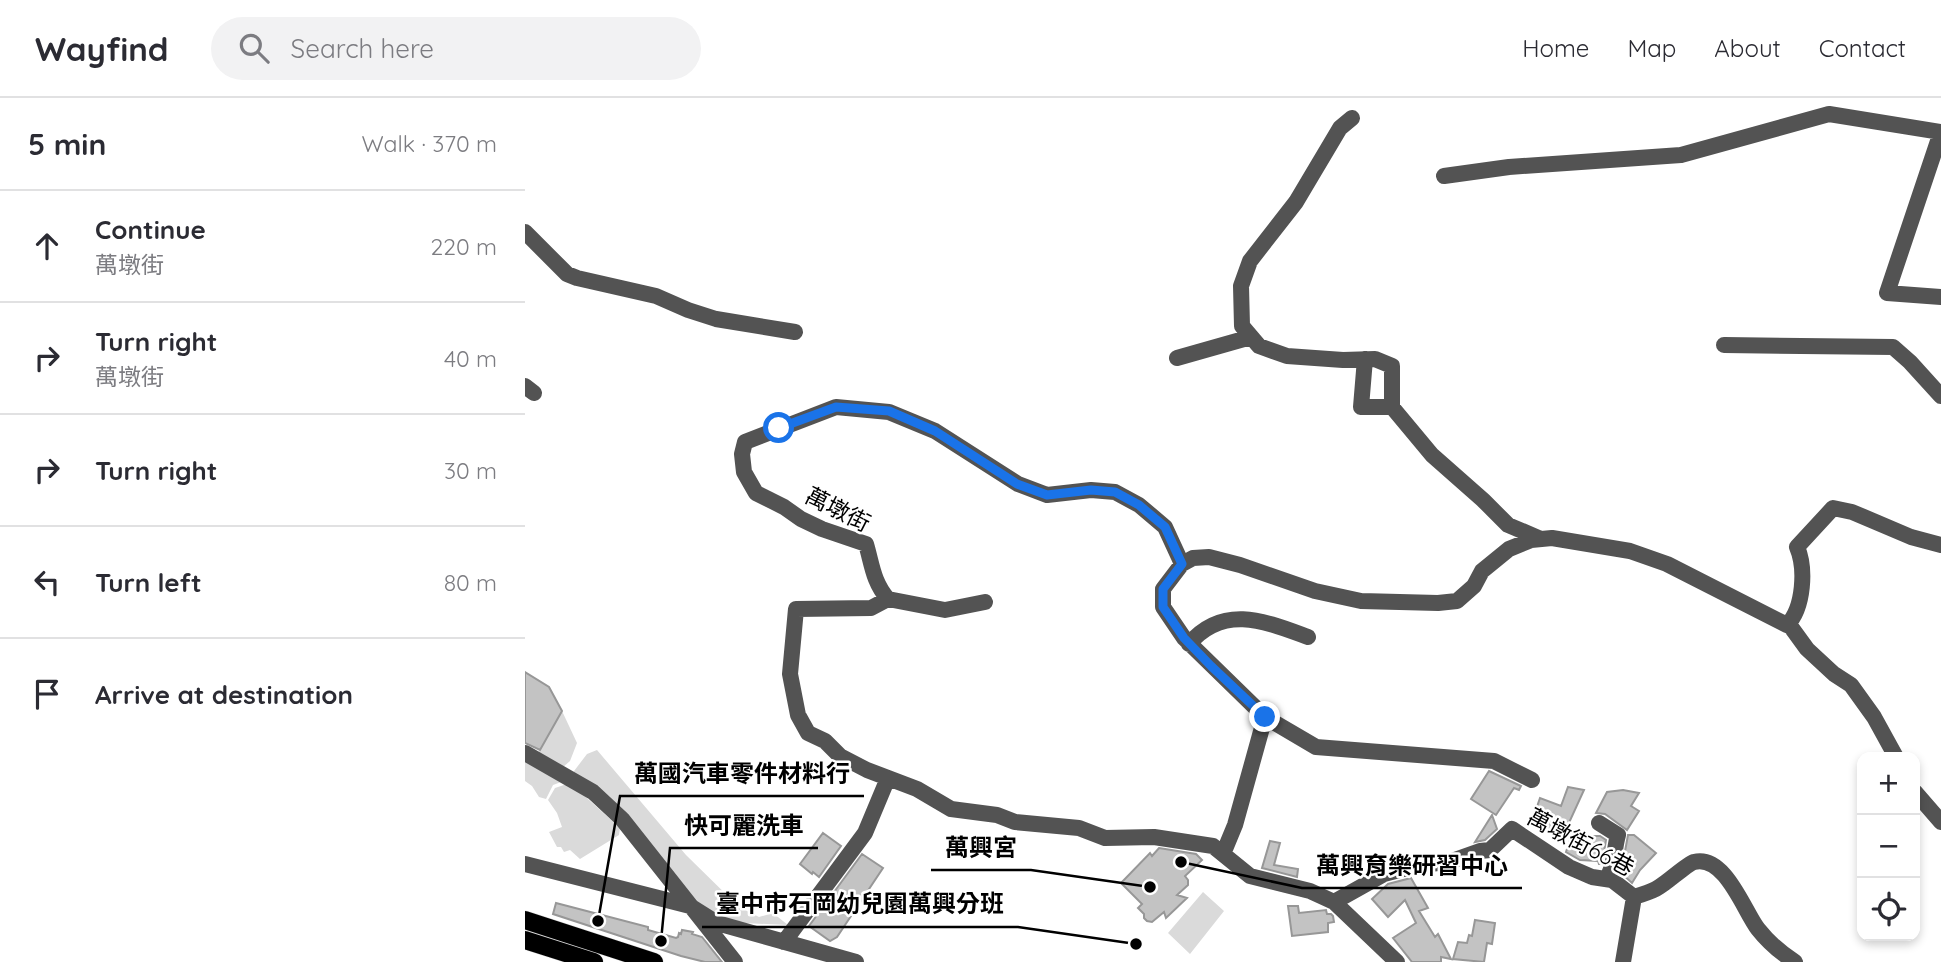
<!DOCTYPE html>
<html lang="en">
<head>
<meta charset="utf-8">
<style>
  :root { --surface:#fff; --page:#f2f2f3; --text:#2b2b33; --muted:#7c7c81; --line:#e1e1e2 }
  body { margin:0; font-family:Quicksand,"Noto Sans TC",sans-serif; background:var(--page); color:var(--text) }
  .controls { position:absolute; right:21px; bottom:21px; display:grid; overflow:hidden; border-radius:14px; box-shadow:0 4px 10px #0003 }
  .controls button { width:63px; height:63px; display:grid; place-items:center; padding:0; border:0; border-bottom:2px solid var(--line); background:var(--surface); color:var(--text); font:35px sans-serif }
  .stop { position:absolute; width:21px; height:21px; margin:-16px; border:5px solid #1a73e8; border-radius:50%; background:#fff }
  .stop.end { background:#1a73e8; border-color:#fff; box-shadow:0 2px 7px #0008 }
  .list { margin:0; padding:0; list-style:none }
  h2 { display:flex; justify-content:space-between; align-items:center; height:91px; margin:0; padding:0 28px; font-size:30px }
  h2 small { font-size:23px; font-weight:400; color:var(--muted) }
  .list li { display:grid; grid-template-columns:46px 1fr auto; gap:21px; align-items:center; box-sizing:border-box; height:112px; padding:0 28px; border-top:2px solid var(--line) }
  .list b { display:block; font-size:26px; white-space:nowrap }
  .list p { margin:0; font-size:23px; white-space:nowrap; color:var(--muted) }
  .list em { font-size:23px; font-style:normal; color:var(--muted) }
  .icon { flex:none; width:38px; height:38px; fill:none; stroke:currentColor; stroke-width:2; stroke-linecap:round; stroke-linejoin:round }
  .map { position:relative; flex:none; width:1416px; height:864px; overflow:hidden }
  header { display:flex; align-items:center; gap:42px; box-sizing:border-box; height:98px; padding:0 35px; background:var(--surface); border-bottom:2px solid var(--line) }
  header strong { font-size:33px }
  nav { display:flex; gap:38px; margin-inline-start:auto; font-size:24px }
  .search { width:490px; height:63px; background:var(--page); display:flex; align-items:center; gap:18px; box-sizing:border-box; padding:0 24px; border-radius:38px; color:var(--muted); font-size:26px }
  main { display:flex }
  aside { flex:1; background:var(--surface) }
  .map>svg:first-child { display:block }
  .green { fill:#dadada }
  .building { fill:#c3c3c3; stroke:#979797; stroke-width:2 }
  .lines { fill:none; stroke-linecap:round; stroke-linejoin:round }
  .major-casing { stroke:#dbdbdb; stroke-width:19 }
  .minor { stroke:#535353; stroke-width:16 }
  .major { stroke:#000; stroke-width:18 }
  .route { stroke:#1a73e8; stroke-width:9 }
  .labels { text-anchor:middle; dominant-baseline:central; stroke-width:5; stroke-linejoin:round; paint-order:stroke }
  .street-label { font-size:23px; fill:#000; stroke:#fff }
  .leader { fill:none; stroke:#000; stroke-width:2.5 }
  .callout-dot { fill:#000; stroke:#fff; stroke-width:2.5 }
  .callout-label { font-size:24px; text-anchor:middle; font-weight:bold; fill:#000; stroke:#fff; stroke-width:5; stroke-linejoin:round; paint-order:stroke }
</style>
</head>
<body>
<header>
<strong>Wayfind</strong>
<div class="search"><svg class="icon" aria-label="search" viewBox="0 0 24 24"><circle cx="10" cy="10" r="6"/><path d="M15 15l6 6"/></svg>Search here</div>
<nav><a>Home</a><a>Map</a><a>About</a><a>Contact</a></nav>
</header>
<main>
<aside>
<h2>5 min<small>Walk · 370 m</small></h2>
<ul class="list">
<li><svg class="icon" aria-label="ahead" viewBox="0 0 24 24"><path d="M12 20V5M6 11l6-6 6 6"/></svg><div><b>Continue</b><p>萬墩街</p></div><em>220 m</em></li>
<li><svg class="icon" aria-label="right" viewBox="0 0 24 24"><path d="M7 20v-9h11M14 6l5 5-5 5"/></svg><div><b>Turn right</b><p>萬墩街</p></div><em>40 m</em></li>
<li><svg class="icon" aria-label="right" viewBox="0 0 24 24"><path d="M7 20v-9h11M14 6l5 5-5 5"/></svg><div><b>Turn right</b></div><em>30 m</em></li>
<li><svg class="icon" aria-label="left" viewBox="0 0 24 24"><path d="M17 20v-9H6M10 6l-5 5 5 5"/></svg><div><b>Turn left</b></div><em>80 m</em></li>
<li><svg class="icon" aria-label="arrive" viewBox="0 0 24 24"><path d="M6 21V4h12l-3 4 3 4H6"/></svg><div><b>Arrive at destination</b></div></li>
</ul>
</aside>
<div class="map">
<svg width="1416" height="864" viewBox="0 0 1416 864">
  <rect width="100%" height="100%" fill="#fff"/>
  <path class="green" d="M37 613 52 645 45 663 37 670 13 655Z
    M72 652 161 757 214 809 234 819 248 815 263 827 218 825 214 827 166 804 46 677 62 656Z
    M0 660 39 683 28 687 21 701 14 699 7 688 0 683Z
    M42 686 53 692 95 730 94 737 55 761 45 752 39 754 36 749H32L24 734 37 729 32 715 23 702 30 690Z
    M678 794 699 813 665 856 643 835Z"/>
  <path class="building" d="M0 574 24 589 37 613 15 652 0 645Z
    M964 673 996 688 994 692 989 690 971 717 946 701Z
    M1043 689 1059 692 1043 727 1029 721 1024 734 1006 726 1015 700 1036 708Z
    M1098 692 1114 695 1106 708 1114 713 1102 732 1080 716 1071 715 1082 694Z
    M967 717 972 731 960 742 950 744Z
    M298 735 316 748 294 779 288 774 287 776 275 766Z
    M1062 735V738H1075L1081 742 1077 766H1074L1073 763 1055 762 1041 754 1047 736Z
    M1103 737H1109L1131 755 1115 772 1107 785 1096 775Z
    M745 743 755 745 749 767 773 771 772 779 737 770Z
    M634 750 671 756 677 762 660 778 663 782V787L652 797 662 800 641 820 639 814 627 824 622 823 619 820V816L613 810 617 806 596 785 625 755 627 758Z
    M337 756 358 770 312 839 305 843 284 828Z
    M886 780 903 810 894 813 910 839 913 836 926 861 916 859V864H887L868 840 891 825 880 802 863 819 847 801 863 786Z
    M31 805 123 829V832L151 840 153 839 154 835 156 836 157 832 168 834 167 836 177 839 197 864H180L156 858 28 816Z
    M763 808H773L774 815 801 812 802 816H806L808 818 809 824 803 825V834L767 838Z
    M950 822 970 825 967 846 962 845 959 864 928 861 933 844 942 845 944 837 947 838Z"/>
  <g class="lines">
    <defs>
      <path id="major" d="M0 822 129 864
        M0 842 69 864"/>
    </defs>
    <use href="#major" class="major-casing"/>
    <path class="minor" d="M827 20 815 30 771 104 725 163 716 188 717 228 734 248 762 258 818 262 850 261 867 268V309L907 357 958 402 983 427 1016 441
      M919 78 984 69 1156 57 1304 16 1416 34 1362 195 1416 199
      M0 134 42 176 52 180 131 198 163 212 191 221 270 234
      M1199 247 1368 249 1385 264 1416 298
      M652 260 726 239
      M840 261 836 309H867
      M0 288 9 295
      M657 466 640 429 614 407 590 394 566 392 522 397 493 386 410 333 364 314 311 309 220 344 217 356 219 374 231 395 259 409 276 421 297 431 341 446C347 466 348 484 363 501L346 510 271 511 265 576 273 617 283 635 300 643 315 658 342 672 392 691 426 711 472 717 490 724 554 730 580 740 629 739 688 748 725 778 785 793 809 804 872 864
      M363 501 420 512 460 504
      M1266 529 1282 551 1309 576 1326 587 1349 619 1371 659
      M664 546C699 505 742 524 783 539
      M740 619 791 649 969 663 1007 682
      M0 655 68 694 97 721 210 864
      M1390 694 1416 724
      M1074 725 1093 737C1089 751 1090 764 1084 776L1087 782
      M698 756 710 727 740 619 659 540 638 509V491L657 466 668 460 684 459 715 467 790 493 836 503 913 505 932 503 949 488 957 473 984 451 1006 442 1027 440 1105 453 1142 466 1262 527C1279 510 1281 470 1272 449L1308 410 1327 414 1386 439 1416 447
      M0 766 165 808 192 825 331 864
      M1109 799C1117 796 1127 794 1134 789 1143 784 1162 766 1169 764 1200 756 1219 813 1233 831 1244 845 1256 855 1270 864
      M809 804 859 776 894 767 924 764 955 753 965 752 987 731 1044 769 1067 779 1087 782 1109 799 1098 864
      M259 844 340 735 363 680"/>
    <use href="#major" class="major"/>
  </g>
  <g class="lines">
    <path class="route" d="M254 330 311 309 364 313 410 333 492 386 522 397 566 392 590 394 614 407 640 429 657 466 638 491V509L659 540 686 568 740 619"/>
  </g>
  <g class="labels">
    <g class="street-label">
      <text transform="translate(313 411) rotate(27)">萬墩街</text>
      <text transform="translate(1056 744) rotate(28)">萬墩街66巷</text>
    </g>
  </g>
  <path class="leader" d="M73 823L95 698H339M136 843L145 750H293M625 789L506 772H406M656 764L777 790H997M611 846L493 829H177"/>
  <g class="callout-dot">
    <circle cx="73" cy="823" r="7"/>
    <circle cx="136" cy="843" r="7"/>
    <circle cx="625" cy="789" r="7"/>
    <circle cx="656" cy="764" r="7"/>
    <circle cx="611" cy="846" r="7"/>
  </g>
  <g class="callout-label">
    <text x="217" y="684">萬國汽車零件材料行</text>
    <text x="219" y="736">快可麗洗車</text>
    <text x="456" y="758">萬興宮</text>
    <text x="887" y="776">萬興育樂研習中心</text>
    <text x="335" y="814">臺中市石岡幼兒園萬興分班</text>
  </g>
</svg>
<div class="controls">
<button>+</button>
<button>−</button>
<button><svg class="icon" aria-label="locate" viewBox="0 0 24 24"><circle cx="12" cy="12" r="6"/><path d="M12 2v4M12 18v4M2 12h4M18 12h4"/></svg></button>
</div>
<div class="stop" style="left:254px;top:330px"></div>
<div class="stop end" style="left:740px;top:619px"></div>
</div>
</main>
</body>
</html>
